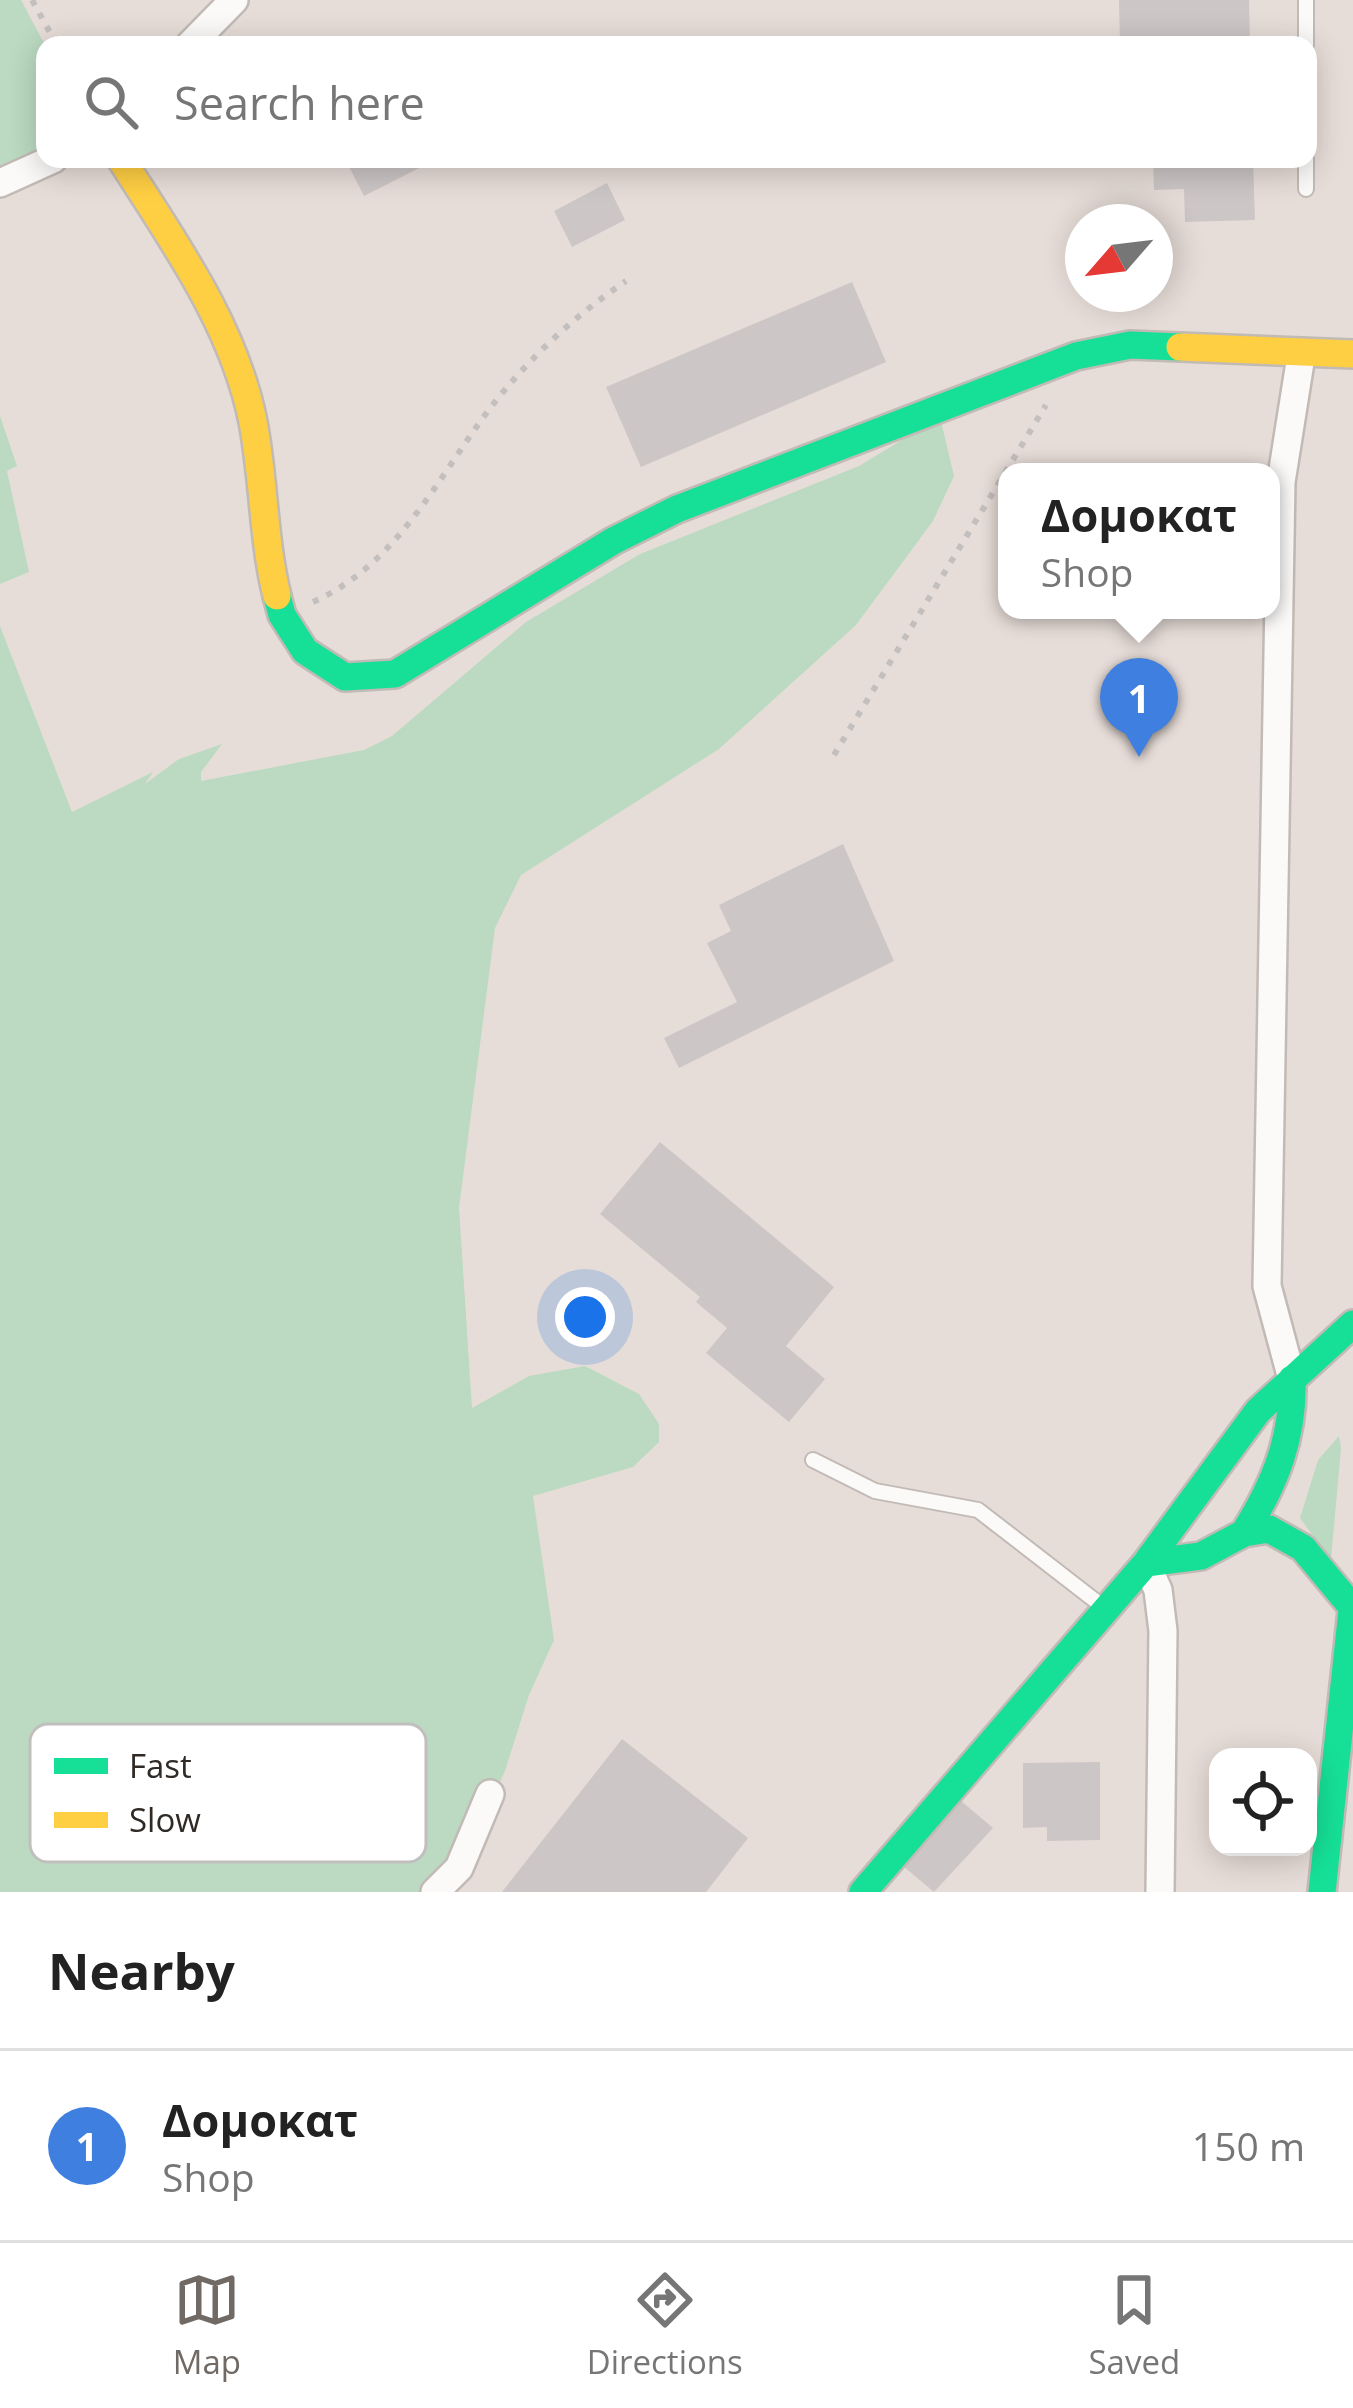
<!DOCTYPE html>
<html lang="en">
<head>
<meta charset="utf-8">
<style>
  :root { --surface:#fff; --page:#f2f2f2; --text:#222; --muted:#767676; --line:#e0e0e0; --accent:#706964 }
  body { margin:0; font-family:"Open Sans",sans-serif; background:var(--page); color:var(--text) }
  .controls { position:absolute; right:36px; bottom:36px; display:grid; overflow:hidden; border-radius:24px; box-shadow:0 6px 30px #0003 }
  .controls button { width:108px; height:108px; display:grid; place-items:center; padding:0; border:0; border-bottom:3px solid var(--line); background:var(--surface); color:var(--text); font:60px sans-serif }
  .compass { position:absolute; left:1065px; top:204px; width:108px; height:108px; border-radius:50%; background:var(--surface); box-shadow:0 6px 30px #0003; rotate:242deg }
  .you { position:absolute; left:585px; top:1317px; width:42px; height:42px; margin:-30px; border:9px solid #fff; border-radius:50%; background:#1a73e8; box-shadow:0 0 0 18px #1a73e833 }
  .badge { display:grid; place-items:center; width:78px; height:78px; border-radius:50%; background:var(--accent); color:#fff; font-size:39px; font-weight:700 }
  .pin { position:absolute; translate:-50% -99px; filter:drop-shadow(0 3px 6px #0008) }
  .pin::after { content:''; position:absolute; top:63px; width:42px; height:36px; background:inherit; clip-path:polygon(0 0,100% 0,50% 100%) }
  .popup { position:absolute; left:998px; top:463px; width:282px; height:156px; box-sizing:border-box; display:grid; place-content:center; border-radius:24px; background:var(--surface); filter:drop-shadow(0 3px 9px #0005); font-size:39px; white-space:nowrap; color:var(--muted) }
  .popup b { font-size:45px; color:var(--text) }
  .popup::after { content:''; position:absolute; left:50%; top:100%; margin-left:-24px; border:24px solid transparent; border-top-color:var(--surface) }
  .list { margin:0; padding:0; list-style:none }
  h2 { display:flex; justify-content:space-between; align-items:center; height:156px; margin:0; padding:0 48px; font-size:51px }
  h2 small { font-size:39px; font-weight:400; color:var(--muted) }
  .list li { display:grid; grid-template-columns:78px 1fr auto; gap:36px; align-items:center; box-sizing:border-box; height:192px; padding:0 48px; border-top:3px solid var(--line) }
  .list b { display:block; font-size:45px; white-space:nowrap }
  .list p { margin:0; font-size:39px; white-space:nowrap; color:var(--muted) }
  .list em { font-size:39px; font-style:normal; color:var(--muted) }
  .icon { flex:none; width:66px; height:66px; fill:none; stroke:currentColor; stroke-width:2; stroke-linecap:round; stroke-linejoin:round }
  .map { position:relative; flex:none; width:1353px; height:1892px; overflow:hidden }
  .search { position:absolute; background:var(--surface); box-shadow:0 6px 30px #0003; left:36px; right:36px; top:36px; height:132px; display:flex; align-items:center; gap:30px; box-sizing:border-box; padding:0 42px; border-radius:24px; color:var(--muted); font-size:45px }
  .sheet { height:348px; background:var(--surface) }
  nav { display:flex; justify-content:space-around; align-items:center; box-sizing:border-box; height:168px; border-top:3px solid var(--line); background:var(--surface); font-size:33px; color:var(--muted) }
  nav a { display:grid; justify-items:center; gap:6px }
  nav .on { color:var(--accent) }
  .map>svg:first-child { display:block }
  .green { fill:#bbdac1 }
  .building { fill:#ccc6c6 }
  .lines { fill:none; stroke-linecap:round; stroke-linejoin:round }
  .lane-casing { stroke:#c2bab5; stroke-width:18 }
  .street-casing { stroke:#c2bab5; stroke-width:32 }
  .fast-casing { stroke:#c2bab5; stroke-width:32 }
  .slow-casing { stroke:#c2bab5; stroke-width:32 }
  .path { stroke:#c3bfbe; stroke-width:6; stroke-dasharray:6 9; stroke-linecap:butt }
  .lane { stroke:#fbfaf9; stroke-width:14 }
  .street { stroke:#fbfaf9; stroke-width:27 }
  .fast { stroke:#16e098; stroke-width:27 }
  .slow { stroke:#ffcf43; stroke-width:27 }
  .key { fill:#fff; stroke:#c1bfbe; stroke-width:3 }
  .key-label { font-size:33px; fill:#302a26 }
</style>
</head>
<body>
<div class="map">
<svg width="1353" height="1892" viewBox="0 0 1353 1892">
  <rect width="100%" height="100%" fill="#e7ddd8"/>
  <path class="green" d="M0 0H21L45 45V148L0 170Z
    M0 416 17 466 7 471 29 572 0 584Z
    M940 417 954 476 933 521 856 625 719 749 521 875 495 928 459 1208 472 1408 529 1376 585 1366 639 1394 659 1424V1442L633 1467 533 1496 554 1640 529 1695 505 1771 470 1846 437 1892H0V626L72 812 153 772 145 784 179 759 222 744 201 772V781L364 750 392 736 526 622 640 554 859 466Z
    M1339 1436 1341 1448 1331 1560 1300 1518 1318 1460Z"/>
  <path class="building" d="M1119 0H1249L1250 45H1120Z
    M345 159H437L364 196Z
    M1153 159H1253L1255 220 1185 222 1184 189 1154 190Z
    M607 183 625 220 572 247 554 211Z
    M852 282 886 362 641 467 606 387Z
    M843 844 894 961 679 1068 664 1038 737 1002 707 943 731 931 719 905Z
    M660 1142 834 1287 786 1346 825 1379 789 1422 706 1353 727 1328 696 1302 700 1297 600 1214Z
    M622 1739 748 1838 706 1892H502Z
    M1100 1762V1840L1047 1841V1827L1023 1828V1763Z
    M960 1800 993 1828 934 1892 903 1866Z"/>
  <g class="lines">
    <defs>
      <path id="lane" d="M1306 0V45
        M1306 159V189
        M813 1460 875 1491 978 1510 1102 1606"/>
      <path id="street" d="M190 45 234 0
        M0 183 53 159
        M1292 1379 1267 1286 1281 482 1301 356
        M1146 1563 1158 1590 1163 1631 1160 1892
        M435 1892 459 1868 490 1794"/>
      <path id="fast" d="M277 596 282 615 305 651 345 677 395 674 613 541 677 509 1076 356 1130 345 1180 347
        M1244 1533C1275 1484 1294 1437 1292 1379
        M1146 1563 1201 1556 1244 1533 1269 1529 1303 1548 1352 1607
        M863 1892 1146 1563 1258 1411 1353 1324
        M1322 1892 1353 1601"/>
      <path id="slow" d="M121 159C173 241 234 325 253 422 264 479 263 539 277 596
        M1180 347 1353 354"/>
    </defs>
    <use href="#lane" class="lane-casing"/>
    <use href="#street" class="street-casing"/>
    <use href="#fast" class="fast-casing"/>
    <use href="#slow" class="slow-casing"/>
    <path class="path" d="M32 0 57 45
      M313 602C405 561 443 464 503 392 540 348 579 313 626 281
      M834 755 1046 405"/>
    <use href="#lane" class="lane"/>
    <use href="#street" class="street"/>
    <use href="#fast" class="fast"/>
    <use href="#slow" class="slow"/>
  </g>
  <rect x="30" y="1724" width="396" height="138" rx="18" class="key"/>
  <rect x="54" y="1758" width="54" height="16" fill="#16e098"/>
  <rect x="54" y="1812" width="54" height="16" fill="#ffcf43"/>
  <g class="key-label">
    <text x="129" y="1778">Fast</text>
    <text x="129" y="1832">Slow</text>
  </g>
</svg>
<div class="controls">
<button><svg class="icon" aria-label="locate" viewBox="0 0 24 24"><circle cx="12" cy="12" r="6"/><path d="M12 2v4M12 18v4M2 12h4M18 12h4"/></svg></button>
</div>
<svg class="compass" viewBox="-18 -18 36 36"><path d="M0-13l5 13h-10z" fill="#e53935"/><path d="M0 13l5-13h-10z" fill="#767676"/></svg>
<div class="you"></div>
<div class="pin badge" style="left:1139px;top:757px;background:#3f7fe0">1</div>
<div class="popup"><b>Δομοκατ</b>Shop</div>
<div class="search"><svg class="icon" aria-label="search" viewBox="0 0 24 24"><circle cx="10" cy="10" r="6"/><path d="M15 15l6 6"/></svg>Search here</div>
</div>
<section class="sheet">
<h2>Nearby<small></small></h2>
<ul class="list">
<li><span class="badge" style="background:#3f7fe0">1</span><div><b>Δομοκατ</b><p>Shop</p></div><em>150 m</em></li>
</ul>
</section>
<nav>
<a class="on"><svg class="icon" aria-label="map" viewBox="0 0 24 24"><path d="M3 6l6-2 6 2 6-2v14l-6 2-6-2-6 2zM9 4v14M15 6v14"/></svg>Map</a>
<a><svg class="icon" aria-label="directions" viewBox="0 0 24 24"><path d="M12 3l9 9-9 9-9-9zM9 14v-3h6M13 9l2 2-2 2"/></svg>Directions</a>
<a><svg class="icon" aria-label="saved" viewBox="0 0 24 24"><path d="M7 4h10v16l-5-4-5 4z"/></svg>Saved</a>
</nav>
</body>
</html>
